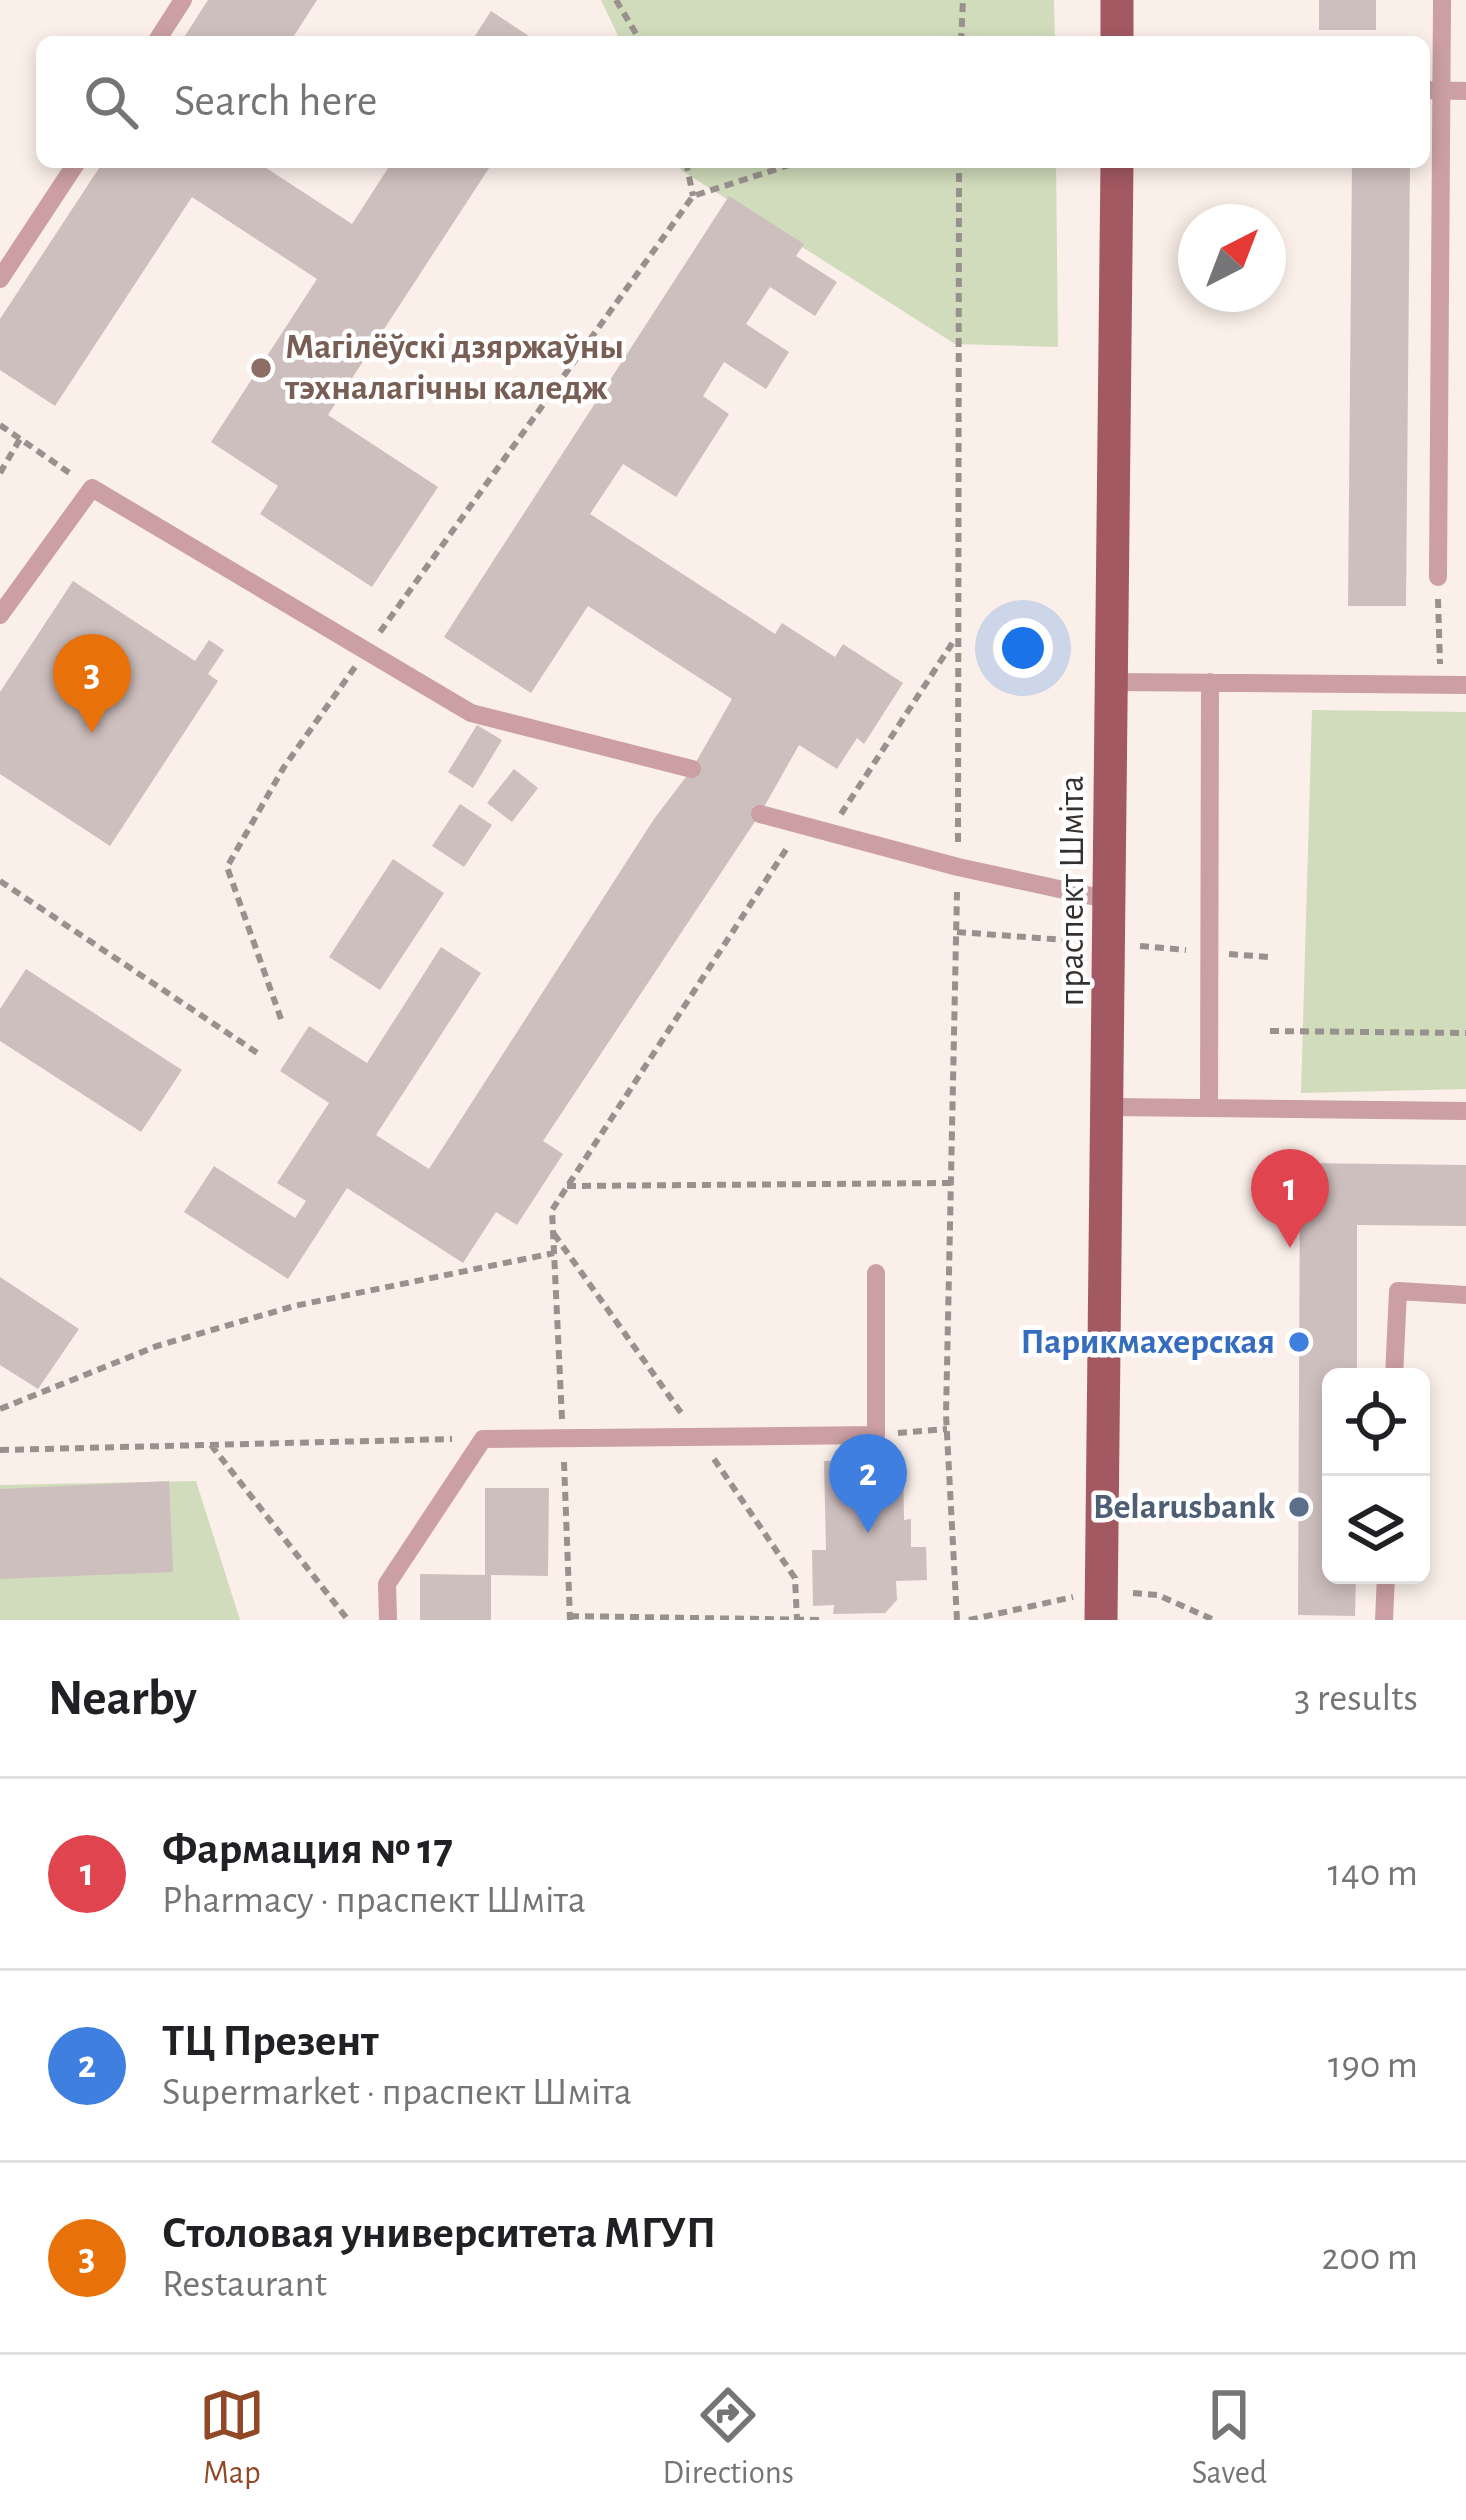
<!DOCTYPE html>
<html lang="en">
<head>
<meta charset="utf-8">
<style>
  :root { --surface:#fff; --page:#f6f6f6; --text:#202124; --muted:#757577; --line:#e0e0e0; --accent:#904826 }
  body { margin:0; font-family:"Alegreya Sans",sans-serif; background:var(--page); color:var(--text) }
  .controls { position:absolute; right:36px; bottom:36px; display:grid; overflow:hidden; border-radius:18px; box-shadow:0 6px 18px #0003 }
  .controls button { width:108px; height:108px; display:grid; place-items:center; padding:0; border:0; border-bottom:3px solid var(--line); background:var(--surface); color:var(--text); font:60px sans-serif }
  .compass { position:absolute; left:1178px; top:204px; width:108px; height:108px; border-radius:50%; background:var(--surface); box-shadow:0 6px 18px #0003; rotate:42deg }
  .you { position:absolute; left:1023px; top:648px; width:42px; height:42px; margin:-30px; border:9px solid #fff; border-radius:50%; background:#1a73e8; box-shadow:0 0 0 18px #1a73e833 }
  .badge { display:grid; place-items:center; width:78px; height:78px; border-radius:50%; background:var(--accent); color:#fff; font-size:39px; font-weight:700 }
  .pin { position:absolute; translate:-50% -99px; filter:drop-shadow(0 3px 6px #0008) }
  .pin::after { content:''; position:absolute; top:63px; width:42px; height:36px; background:inherit; clip-path:polygon(0 0,100% 0,50% 100%) }
  .list { margin:0; padding:0; list-style:none }
  h2 { display:flex; justify-content:space-between; align-items:center; height:156px; margin:0; padding:0 48px; font-size:51px }
  h2 small { font-size:39px; font-weight:400; color:var(--muted) }
  .list li { display:grid; grid-template-columns:78px 1fr auto; gap:36px; align-items:center; box-sizing:border-box; height:192px; padding:0 48px; border-top:3px solid var(--line) }
  .list b { display:block; font-size:45px; white-space:nowrap }
  .list p { margin:0; font-size:39px; white-space:nowrap; color:var(--muted) }
  .list em { font-size:39px; font-style:normal; color:var(--muted) }
  .icon { flex:none; width:66px; height:66px; fill:none; stroke:currentColor; stroke-width:2; stroke-linecap:round; stroke-linejoin:round }
  .map { position:relative; flex:none; width:1466px; height:1620px; overflow:hidden }
  .search { position:absolute; background:var(--surface); box-shadow:0 6px 18px #0003; left:36px; right:36px; top:36px; height:132px; display:flex; align-items:center; gap:30px; box-sizing:border-box; padding:0 42px; border-radius:18px; color:var(--muted); font-size:45px }
  .sheet { height:732px; background:var(--surface) }
  nav { display:flex; justify-content:space-around; align-items:center; box-sizing:border-box; height:168px; border-top:3px solid var(--line); background:var(--surface); font-size:33px; color:var(--muted) }
  nav a { display:grid; justify-items:center; gap:6px }
  nav .on { color:var(--accent) }
  .map>svg:first-child { display:block }
  .green { fill:#d0dcbb }
  .building { fill:#cdbfbe }
  .lines { fill:none; stroke-linecap:round; stroke-linejoin:round }
  .path { stroke:#99918d; stroke-width:6; stroke-dasharray:9 6; stroke-linecap:butt }
  .service { stroke:#cb9fa3; stroke-width:18 }
  .primary { stroke:#a35962; stroke-width:33 }
  .education-dot { fill:#8d6e63; stroke:#fff; stroke-width:4.5 }
  .shop-dot { fill:#3f7fe0; stroke:#fff; stroke-width:4.5 }
  .service-dot { fill:#5c6f8a; stroke:#fff; stroke-width:4.5 }
  .labels { text-anchor:middle; dominant-baseline:central; stroke-width:9; stroke-linejoin:round; paint-order:stroke }
  .education-label { font-size:36px; font-weight:bold; fill:#785e54; stroke:#fff; text-anchor:start }
  .street-label { font-size:36px; fill:#35312f; stroke:#fff }
  .shop-label { font-size:36px; font-weight:bold; fill:#366cbe; stroke:#fff; text-anchor:end }
  .service-label { font-size:36px; font-weight:bold; fill:#4e5e75; stroke:#fff; text-anchor:end }
</style>
</head>
<body>
<div class="map">
<svg width="1466" height="1620" viewBox="0 0 1466 1620">
  <rect width="100%" height="100%" fill="#fbefe9"/>
  <path class="green" d="M601 0H1054L1055 42H621Z
    M677 162H1056L1058 347 955 344 681 170Z
    M1312 710 1466 712V1089L1301 1093Z
    M196 1481 240 1620H0V1485Z"/>
  <path class="building" d="M208 0H317L290 42H181Z
    M1319 0H1376V30H1319Z
    M491 11 538 42H471Z
    M103 162H257L352 224 392 162H493L328 415 438 487 372 587 260 514 278 486 211 442 317 279 192 197 55 406 0 370V319Z
    M1352 162H1410L1406 606H1348Z
    M729 196 804 244 796 256 837 282 815 316 770 287 746 324 789 352 766 389 724 362 703 396 729 414 676 497 623 464 590 514 775 634 782 623 835 657 843 644 903 683 864 744 857 738 837 769 799 745 760 814 543 1141 563 1154 517 1225 496 1212 463 1263 347 1188 288 1279 184 1212 214 1166 295 1218 306 1201 277 1183 329 1103 280 1071 309 1026 367 1063 441 947 481 973 376 1135 429 1169 654 819 692 769 732 699 588 606 531 693 444 637Z
    M73 581 195 661 209 640 224 650 208 674 218 681 110 846 0 774V692Z
    M477 725 502 740 473 788 448 772Z
    M514 769 538 788 512 822 487 803Z
    M460 804 492 825 464 867 432 846Z
    M393 859 444 893 380 990 329 957Z
    M26 969 182 1070 141 1132 0 1041V1009Z
    M1300 1163 1466 1165V1226L1357 1225V1377H1331V1575H1356L1355 1616 1298 1615Z
    M0 1277 79 1329 38 1389 0 1365Z
    M903 1460 904 1520 911 1519V1547H926L927 1580 896 1581 897 1600 885 1613 833 1614 834 1605 813 1606 812 1550H826L824 1461Z
    M169 1481 173 1572 0 1579V1489Z
    M485 1488H549L548 1576 491 1575V1620H420V1574L485 1575Z"/>
  <g class="lines">
    <path class="path" d="M616 0 641 42
      M961 42 963 0
      M686 162 693 196
      M0 425 71 474
      M0 473 20 439
      M1438 599 1440 664
      M380 632 693 196 799 162
      M841 814 955 639
      M958 842 959 162
      M0 881 259 1054
      M957 932 1079 941
      M1140 946 1186 950
      M1229 954 1268 957
      M281 1019 227 867 284 767 355 667
      M1270 1031 1466 1033
      M567 1186 951 1183
      M554 1234 682 1414
      M0 1409 157 1346 294 1306 554 1253
      M562 1419 552 1210 787 848
      M898 1433 947 1429
      M211 1445 348 1620
      M0 1450 452 1439
      M714 1459 795 1578 797 1620
      M564 1462 570 1620
      M1133 1593 1158 1595 1214 1620
      M570 1616 822 1620
      M957 1620 946 1415 957 892
      M969 1620 1073 1597"/>
    <path class="service" d="M156 42 183 0
      M1424 90 1466 91
      M0 279 77 162
      M1438 577 1442 0
      M0 615 92 488 471 713 692 769
      M1113 682 1466 685
      M760 814 958 867 1110 900
      M1110 1107 1466 1111
      M1209 1108 1210 682
      M1394 1377 1398 1291 1466 1295
      M388 1620 387 1584 483 1439 876 1435V1273
      M1384 1620 1386 1575"/>
    <path class="primary" d="M1117 0V42
      M1101 1620 1117 162"/>
  </g>
  <circle class="education-dot" cx="261" cy="368" r="12"/>
  <circle class="shop-dot" cx="1299" cy="1342" r="12"/>
  <circle class="service-dot" cx="1299" cy="1507" r="12"/>
  <g class="labels">
    <g class="education-label">
      <text x="285" y="347">Магілёўскі дзяржаўны<tspan x="285" dy="41">тэхналагічны каледж</tspan></text>
    </g>
    <g class="street-label">
      <text transform="translate(1072 891) rotate(-90)">праспект Шміта</text>
    </g>
    <g class="shop-label">
      <text x="1275" y="1342">Парикмахерская</text>
    </g>
    <g class="service-label">
      <text x="1275" y="1507">Belarusbank</text>
    </g>
  </g>
</svg>
<div class="controls">
<button><svg class="icon" aria-label="locate" viewBox="0 0 24 24"><circle cx="12" cy="12" r="6"/><path d="M12 2v4M12 18v4M2 12h4M18 12h4"/></svg></button>
<button><svg class="icon" aria-label="layers" viewBox="0 0 24 24"><path d="M12 4l9 5-9 5-9-5zM3 14l9 5 9-5"/></svg></button>
</div>
<svg class="compass" viewBox="-18 -18 36 36"><path d="M0-13l5 13h-10z" fill="#e53935"/><path d="M0 13l5-13h-10z" fill="#757577"/></svg>
<div class="you"></div>
<div class="pin badge" style="left:1290px;top:1248px;background:#e0444e">1</div>
<div class="pin badge" style="left:868px;top:1533px;background:#3f7fe0">2</div>
<div class="pin badge" style="left:92px;top:733px;background:#e8710a">3</div>
<div class="search"><svg class="icon" aria-label="search" viewBox="0 0 24 24"><circle cx="10" cy="10" r="6"/><path d="M15 15l6 6"/></svg>Search here</div>
</div>
<section class="sheet">
<h2>Nearby<small>3 results</small></h2>
<ul class="list">
<li><span class="badge" style="background:#e0444e">1</span><div><b>Фармация № 17</b><p>Pharmacy · праспект Шміта</p></div><em>140 m</em></li>
<li><span class="badge" style="background:#3f7fe0">2</span><div><b>ТЦ Презент</b><p>Supermarket · праспект Шміта</p></div><em>190 m</em></li>
<li><span class="badge" style="background:#e8710a">3</span><div><b>Столовая университета МГУП</b><p>Restaurant</p></div><em>200 m</em></li>
</ul>
</section>
<nav>
<a class="on"><svg class="icon" aria-label="map" viewBox="0 0 24 24"><path d="M3 6l6-2 6 2 6-2v14l-6 2-6-2-6 2zM9 4v14M15 6v14"/></svg>Map</a>
<a><svg class="icon" aria-label="directions" viewBox="0 0 24 24"><path d="M12 3l9 9-9 9-9-9zM9 14v-3h6M13 9l2 2-2 2"/></svg>Directions</a>
<a><svg class="icon" aria-label="saved" viewBox="0 0 24 24"><path d="M7 4h10v16l-5-4-5 4z"/></svg>Saved</a>
</nav>
</body>
</html>
